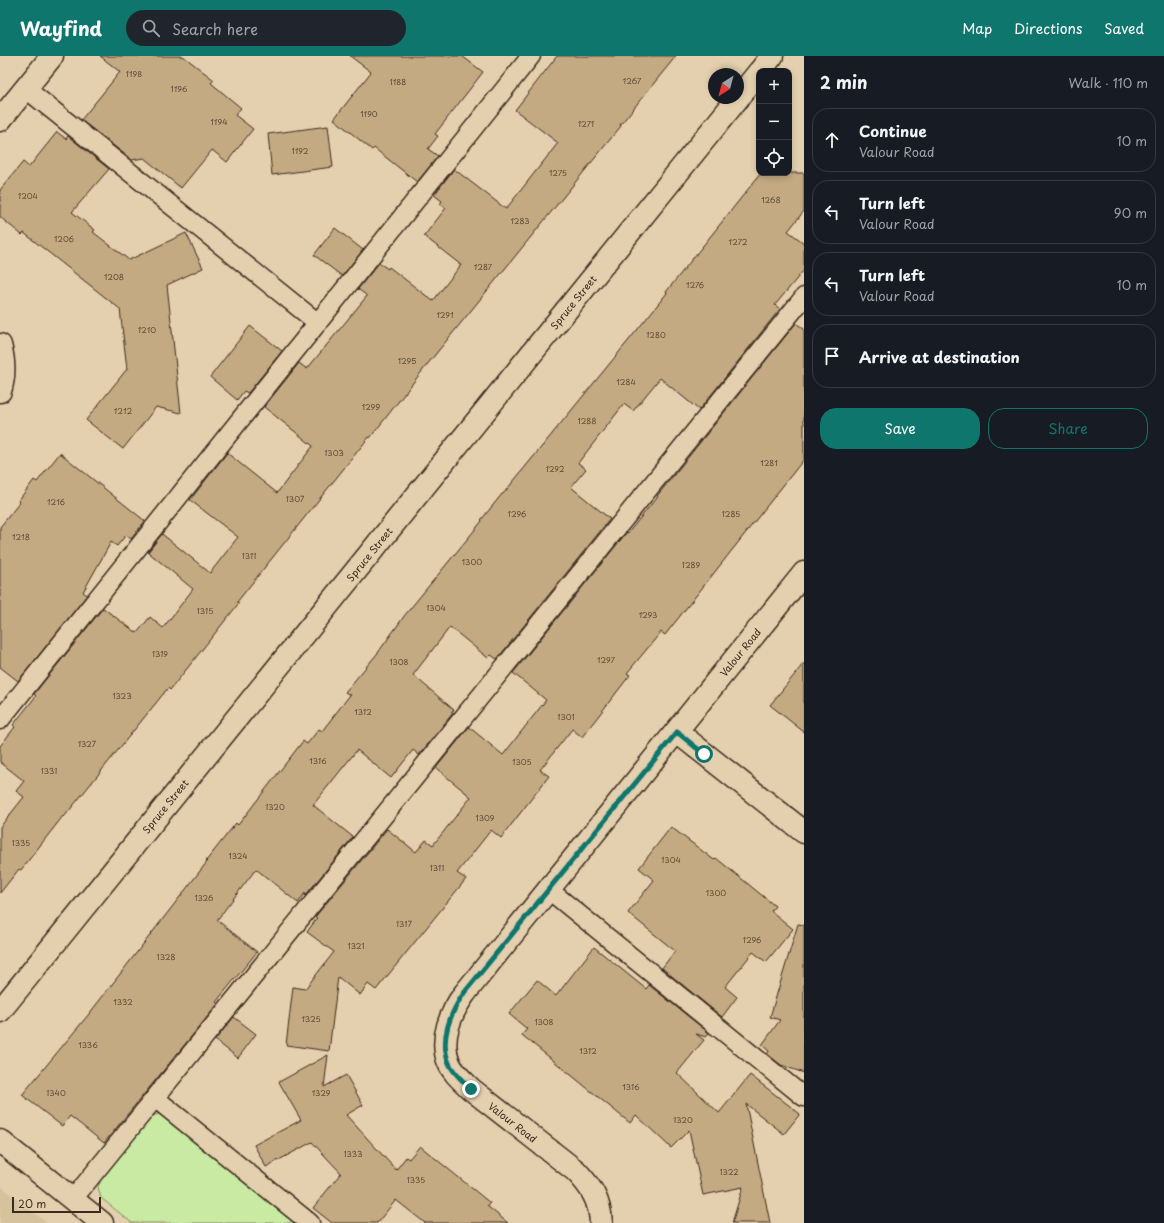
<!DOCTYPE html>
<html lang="en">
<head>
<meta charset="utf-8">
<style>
  :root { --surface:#171b24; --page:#20242c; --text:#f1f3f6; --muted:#9ea1a6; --line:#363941; --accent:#0f766e }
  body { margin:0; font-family:"Playpen Sans",sans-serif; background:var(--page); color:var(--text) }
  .controls { position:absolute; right:12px; top:12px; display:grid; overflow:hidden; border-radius:8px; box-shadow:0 2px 6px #0003 }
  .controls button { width:36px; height:36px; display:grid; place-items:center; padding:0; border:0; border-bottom:1px solid var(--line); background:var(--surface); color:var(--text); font:20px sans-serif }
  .compass { position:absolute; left:708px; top:12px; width:36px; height:36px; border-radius:50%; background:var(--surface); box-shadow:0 2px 6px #0003; rotate:216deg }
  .scale { position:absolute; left:12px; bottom:10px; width:89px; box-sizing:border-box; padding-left:4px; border:2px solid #3b2a1e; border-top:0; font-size:11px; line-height:14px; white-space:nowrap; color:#3b2a1e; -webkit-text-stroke:3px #e4d0ae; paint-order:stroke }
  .stop { position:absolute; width:12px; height:12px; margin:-9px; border:3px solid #0f766e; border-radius:50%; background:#fff }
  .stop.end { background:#0f766e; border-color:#fff; box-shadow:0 1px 4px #0008 }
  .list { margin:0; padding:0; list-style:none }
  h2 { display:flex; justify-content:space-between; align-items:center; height:52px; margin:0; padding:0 16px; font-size:17px }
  h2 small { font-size:13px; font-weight:400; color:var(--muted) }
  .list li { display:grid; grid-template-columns:26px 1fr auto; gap:12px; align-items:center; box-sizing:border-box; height:64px; margin:0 8px 8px; padding:0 8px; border:1px solid var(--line); border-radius:16px }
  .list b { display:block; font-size:15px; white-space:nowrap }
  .list p { margin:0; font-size:13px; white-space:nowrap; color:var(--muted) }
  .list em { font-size:13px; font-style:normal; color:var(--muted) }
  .actions { display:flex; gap:8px; padding:12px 16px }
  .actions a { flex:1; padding:9px 0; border:1px solid var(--accent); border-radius:16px; text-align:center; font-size:14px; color:var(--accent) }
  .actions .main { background:var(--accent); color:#fff }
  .icon { flex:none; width:22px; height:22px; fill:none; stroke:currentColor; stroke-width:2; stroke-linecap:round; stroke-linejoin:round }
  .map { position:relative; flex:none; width:804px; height:1167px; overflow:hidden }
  header { display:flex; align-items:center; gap:24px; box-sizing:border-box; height:56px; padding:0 20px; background:var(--accent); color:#fff }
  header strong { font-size:19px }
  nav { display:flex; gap:22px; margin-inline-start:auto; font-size:14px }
  .search { width:280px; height:36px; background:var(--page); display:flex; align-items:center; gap:10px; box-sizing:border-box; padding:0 14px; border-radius:22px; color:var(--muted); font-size:15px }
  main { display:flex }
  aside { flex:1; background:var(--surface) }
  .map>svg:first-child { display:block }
  .built { fill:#d7c29e }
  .green { fill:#c9eaa3; stroke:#828a60 }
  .building { fill:#c4aa82; stroke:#3b2a1e }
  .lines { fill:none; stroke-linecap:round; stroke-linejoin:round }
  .lane-casing { stroke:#3b2a1e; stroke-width:21 }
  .street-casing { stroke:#3b2a1e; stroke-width:25 }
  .lane { stroke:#e4d0ae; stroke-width:18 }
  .street { stroke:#e4d0ae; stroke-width:22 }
  .route { stroke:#0f766e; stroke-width:5 }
  .labels { text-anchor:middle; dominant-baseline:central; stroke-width:3.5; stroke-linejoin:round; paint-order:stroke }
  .number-label { font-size:8px; fill:#5d4a37 }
  .street-label { font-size:10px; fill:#3b2a1e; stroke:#e4d0ae }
</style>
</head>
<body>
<header>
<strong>Wayfind</strong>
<div class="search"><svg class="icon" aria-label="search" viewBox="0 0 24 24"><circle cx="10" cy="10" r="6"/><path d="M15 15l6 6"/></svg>Search here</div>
<nav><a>Map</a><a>Directions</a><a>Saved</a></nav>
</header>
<main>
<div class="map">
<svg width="804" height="1167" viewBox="0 0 804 1167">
  <rect width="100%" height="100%" fill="#e4d0ae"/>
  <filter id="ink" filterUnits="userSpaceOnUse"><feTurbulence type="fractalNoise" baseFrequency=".025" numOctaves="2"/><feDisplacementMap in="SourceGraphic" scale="8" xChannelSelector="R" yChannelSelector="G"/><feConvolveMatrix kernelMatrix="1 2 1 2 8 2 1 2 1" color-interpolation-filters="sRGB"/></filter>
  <g filter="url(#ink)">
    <path class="built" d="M0 1129 47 1167H0Z"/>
    <path class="green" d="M159 1058 294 1167H132L101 1142 98 1131 101 1124 151 1060Z"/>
    <path class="building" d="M100 0H183L214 24 211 27 241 52 235 59 253 73 227 106 212 94 181 132 144 102 132 104 81 64 120 16Z
      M350 0H462L483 16 435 78 438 80 428 93 438 100 417 126 374 92 372 94 334 63 371 16Z
      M557 0H676L620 69 621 70 430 305 370 382 369 381 237 546 239 547 170 634 168 632 64 761 63 760 21 814 19 813 0 837V771L24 741 16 735 24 725 0 706V690L15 671 13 669 36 640 34 638 103 552 137 577 150 561 163 572 193 533 148 496 162 478 210 517 238 481 190 444 227 397 277 437 313 390 264 351 299 307 307 313 367 240 358 233 379 207 388 213 389 211 433 245 461 209 424 180 446 152 440 148 442 145 434 139 454 113 506 153 558 87 515 54Z
      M328 70 333 111 272 119 268 78Z
      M57 76 66 83 68 80 109 113 72 156 95 174 93 176 129 204 186 177 203 212 167 229 181 357 156 351 123 393 86 364 127 313 120 253 24 177 22 179 0 161V134L23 106 29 111Z
      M761 117H804V155L788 175 804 187V214L775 249 780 253 699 354 660 322 633 355 624 348 578 407 586 413 571 431 610 463 497 603 491 599 488 602 450 571 413 619 454 654 451 656 453 657 419 699 413 694 391 722 357 694 313 749 353 781 305 840V837L298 847 256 813 217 864 257 896 216 946 218 948 104 1087 70 1060 62 1070 22 1039 89 958 207 806 206 805 236 767 238 769 303 685 307 688 319 673 322 675 350 639 345 636 377 598 405 559 482 465 481 464 502 438H503L629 284 667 237 666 236Z
      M335 172 363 194 342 220 314 199Z
      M796 267 804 273V403L665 579 661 576 627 617 630 619 582 681 572 673 540 714 549 720 501 782 491 774 457 817 466 823 376 934 368 928 360 939 338 921 329 995 286 989 293 931 305 933 334 896 307 876 317 862 315 861 387 773 416 796 426 784 433 789 471 741 436 712 469 671 503 699 546 644 513 617 627 476 628 477 658 440H657Z
      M250 270 282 295 248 337 244 335 237 344 210 321Z
      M60 397 145 465 131 483 126 479 117 490 111 486 83 536 87 539 18 625 0 611V471L20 446 18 445 34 424 37 426Z
      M804 607V676L770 649Z
      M671 771 714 804 716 802 775 850 771 855 793 873 766 906 753 896 725 931 737 941 722 961 662 912 675 895 628 857 654 824 639 812Z
      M798 868 804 869V1017L781 1009 767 998 769 995 762 989 780 964 770 961Z
      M594 891 646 933 649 929 709 977 706 981 696 978 704 984 677 1017 719 1057 750 1019 800 1058 784 1078 746 1048 770 1167H732L743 1131 703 1139 689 1074 671 1092 636 1059 630 1067 522 979 527 973 509 958 537 924 556 940Z
      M234 961 256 978 238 1002 215 984Z
      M328 999 324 1031 346 1019 363 1049 346 1059 396 1114 406 1101 409 1103 420 1090 490 1147 487 1150 508 1167H425L396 1144 377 1167H332L313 1152 341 1117 312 1086 266 1111 254 1089 301 1064 279 1026Z"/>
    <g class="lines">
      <defs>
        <path id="lane" d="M25 32 318 267
          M0 664 531 0
          M549 834 804 1041
          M155 1042 310 1167
          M73 1143 804 241"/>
        <path id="street" d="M760 15 772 0
          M738 42 759 16
          M0 64 52 0
          M0 289C4 304 5 320 0 335
          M677 676 804 776
          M0 955 738 42
          M0 1085 102 1167
          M601 1167C600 1144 591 1131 576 1115L471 1033C463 1025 453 1017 449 1007 439 983 451 956 465 937L804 517"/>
      </defs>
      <use href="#lane" class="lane-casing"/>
      <use href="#street" class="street-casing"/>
      <use href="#lane" class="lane"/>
      <use href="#street" class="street"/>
    </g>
  </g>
  <g class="lines" filter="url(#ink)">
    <path class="route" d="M471 1033C463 1025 453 1017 449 1007 439 983 451 956 464 937L677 676 704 698"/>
  </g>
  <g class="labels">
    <g class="number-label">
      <text x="134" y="18">1198</text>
      <text x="632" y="25">1267</text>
      <text x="398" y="26">1188</text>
      <text x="179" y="33">1196</text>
      <text x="369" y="58">1190</text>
      <text x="219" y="66">1194</text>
      <text x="586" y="68">1271</text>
      <text x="300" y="95">1192</text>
      <text x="558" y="117">1275</text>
      <text x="28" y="140">1204</text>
      <text x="771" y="144">1268</text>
      <text x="520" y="165">1283</text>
      <text x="64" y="183">1206</text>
      <text x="738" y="186">1272</text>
      <text x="483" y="211">1287</text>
      <text x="114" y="221">1208</text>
      <text x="695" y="229">1276</text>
      <text x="445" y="259">1291</text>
      <text x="147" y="274">1210</text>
      <text x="656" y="279">1280</text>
      <text x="407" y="305">1295</text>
      <text x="626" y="326">1284</text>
      <text x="371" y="351">1299</text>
      <text x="123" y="355">1212</text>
      <text x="587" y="365">1288</text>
      <text x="334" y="397">1303</text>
      <text x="769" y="407">1281</text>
      <text x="555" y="413">1292</text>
      <text x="295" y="443">1307</text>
      <text x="56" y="446">1216</text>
      <text x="517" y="458">1296</text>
      <text x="731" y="458">1285</text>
      <text x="21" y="481">1218</text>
      <text x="249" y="500">1311</text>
      <text x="472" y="506">1300</text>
      <text x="691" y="509">1289</text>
      <text x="436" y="552">1304</text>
      <text x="205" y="555">1315</text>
      <text x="648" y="559">1293</text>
      <text x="160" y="598">1319</text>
      <text x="606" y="604">1297</text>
      <text x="399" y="606">1308</text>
      <text x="122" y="640">1323</text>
      <text x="363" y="656">1312</text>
      <text x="566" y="661">1301</text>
      <text x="87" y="688">1327</text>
      <text x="318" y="705">1316</text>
      <text x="522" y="706">1305</text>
      <text x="49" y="715">1331</text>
      <text x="275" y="751">1320</text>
      <text x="485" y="762">1309</text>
      <text x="21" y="787">1335</text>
      <text x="238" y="800">1324</text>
      <text x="671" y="804">1304</text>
      <text x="437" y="812">1311</text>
      <text x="716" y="837">1300</text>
      <text x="204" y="842">1326</text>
      <text x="404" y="868">1317</text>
      <text x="752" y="884">1296</text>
      <text x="356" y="890">1321</text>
      <text x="166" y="901">1328</text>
      <text x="123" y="946">1332</text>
      <text x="311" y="963">1325</text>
      <text x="544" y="966">1308</text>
      <text x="88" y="989">1336</text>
      <text x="588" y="995">1312</text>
      <text x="631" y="1031">1316</text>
      <text x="56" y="1037">1340</text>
      <text x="321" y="1037">1329</text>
      <text x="683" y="1064">1320</text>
      <text x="353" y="1098">1333</text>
      <text x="729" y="1116">1322</text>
      <text x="416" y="1124">1335</text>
    </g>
    <g class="street-label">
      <text transform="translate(573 246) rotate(-51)">Spruce Street</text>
      <text transform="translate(369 498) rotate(-51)">Spruce Street</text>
      <text transform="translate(740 596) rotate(-51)">Valour Road</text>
      <text transform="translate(165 750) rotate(-51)">Spruce Street</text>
      <text transform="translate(513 1066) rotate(38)">Valour Road</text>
    </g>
  </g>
</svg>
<div class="controls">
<button>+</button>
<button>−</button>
<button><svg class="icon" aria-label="locate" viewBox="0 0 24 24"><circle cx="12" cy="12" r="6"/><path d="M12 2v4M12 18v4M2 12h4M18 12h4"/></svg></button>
</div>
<svg class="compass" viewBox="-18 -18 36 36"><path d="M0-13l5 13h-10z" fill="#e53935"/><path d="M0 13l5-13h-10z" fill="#9ea1a6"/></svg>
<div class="scale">20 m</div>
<div class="stop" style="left:704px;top:698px"></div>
<div class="stop end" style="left:471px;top:1033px"></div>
</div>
<aside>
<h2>2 min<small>Walk · 110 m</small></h2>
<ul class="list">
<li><svg class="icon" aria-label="ahead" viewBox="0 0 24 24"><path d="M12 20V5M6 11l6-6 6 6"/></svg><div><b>Continue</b><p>Valour Road</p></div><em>10 m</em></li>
<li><svg class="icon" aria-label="left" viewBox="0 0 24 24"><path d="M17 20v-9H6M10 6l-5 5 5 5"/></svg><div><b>Turn left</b><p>Valour Road</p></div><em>90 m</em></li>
<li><svg class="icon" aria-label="left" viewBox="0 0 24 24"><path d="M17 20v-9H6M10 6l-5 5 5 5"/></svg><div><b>Turn left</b><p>Valour Road</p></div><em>10 m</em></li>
<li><svg class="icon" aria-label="arrive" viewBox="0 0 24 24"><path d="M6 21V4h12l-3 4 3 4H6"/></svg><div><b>Arrive at destination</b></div></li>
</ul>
<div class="actions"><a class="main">Save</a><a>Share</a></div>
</aside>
</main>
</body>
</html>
